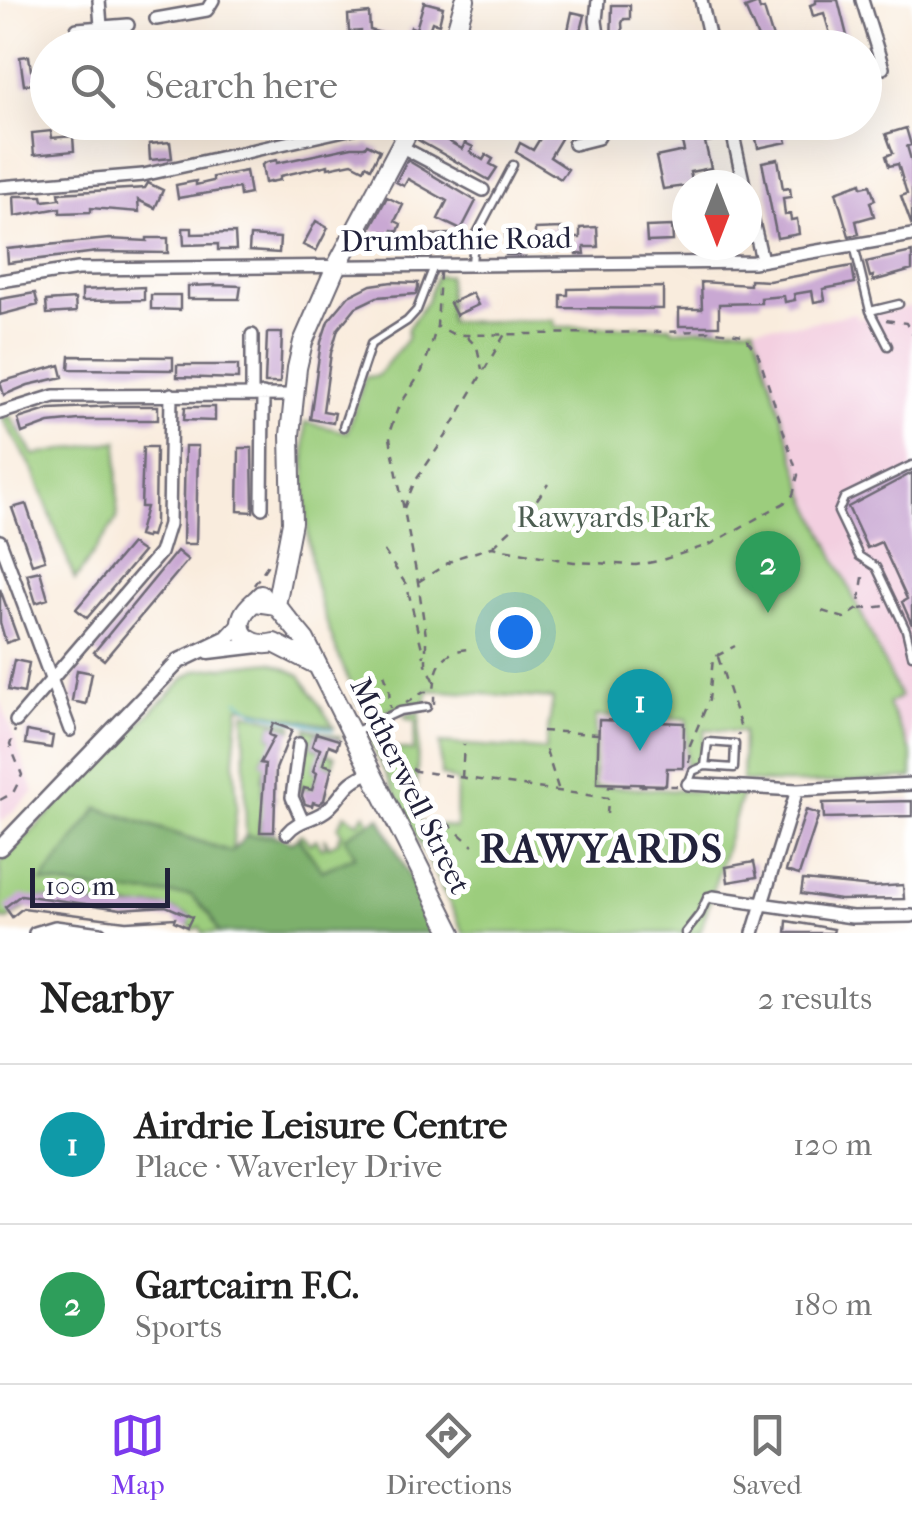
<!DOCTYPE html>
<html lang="en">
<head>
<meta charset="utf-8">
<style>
  :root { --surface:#fff; --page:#f2f2f2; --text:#222; --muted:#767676; --line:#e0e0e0; --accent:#7c3aed }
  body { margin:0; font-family:"IM FELL French Canon",serif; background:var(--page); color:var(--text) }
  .compass { position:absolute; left:672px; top:170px; width:90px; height:90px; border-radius:50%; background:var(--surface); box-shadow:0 10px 40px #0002; rotate:180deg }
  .scale { position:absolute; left:30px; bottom:25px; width:140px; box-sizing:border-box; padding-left:10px; border:5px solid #22223b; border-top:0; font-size:28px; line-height:35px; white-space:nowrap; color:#22223b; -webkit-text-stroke:8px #fff; paint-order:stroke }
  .you { position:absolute; left:515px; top:632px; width:35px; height:35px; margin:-25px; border:8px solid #fff; border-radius:50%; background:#1a73e8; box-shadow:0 0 0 15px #1a73e833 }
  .badge { display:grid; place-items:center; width:65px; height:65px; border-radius:50%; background:var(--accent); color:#fff; font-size:32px; font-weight:700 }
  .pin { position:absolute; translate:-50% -82px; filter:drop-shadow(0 2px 5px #0008) }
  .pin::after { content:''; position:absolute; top:52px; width:35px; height:30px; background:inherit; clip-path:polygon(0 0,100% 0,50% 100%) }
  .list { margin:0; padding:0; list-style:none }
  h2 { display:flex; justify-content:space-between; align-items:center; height:130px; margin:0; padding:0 40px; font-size:42px }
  h2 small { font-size:32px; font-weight:400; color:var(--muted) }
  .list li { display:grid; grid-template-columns:65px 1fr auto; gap:30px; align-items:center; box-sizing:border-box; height:160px; padding:0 40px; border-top:2px solid var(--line) }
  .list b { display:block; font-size:38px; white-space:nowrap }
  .list p { margin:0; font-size:32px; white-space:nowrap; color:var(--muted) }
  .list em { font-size:32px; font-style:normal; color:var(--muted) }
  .icon { flex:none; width:55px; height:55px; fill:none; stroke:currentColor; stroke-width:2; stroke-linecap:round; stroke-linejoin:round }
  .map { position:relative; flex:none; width:912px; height:933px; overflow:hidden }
  .search { position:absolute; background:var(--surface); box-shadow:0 10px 40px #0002; left:30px; right:30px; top:30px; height:110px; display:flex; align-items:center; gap:25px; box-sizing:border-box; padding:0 35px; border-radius:55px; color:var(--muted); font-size:38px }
  .sheet { height:450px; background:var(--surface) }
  nav { display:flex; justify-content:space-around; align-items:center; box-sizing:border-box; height:140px; border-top:2px solid var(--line); background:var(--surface); font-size:28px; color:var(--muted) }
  nav a { display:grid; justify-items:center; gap:5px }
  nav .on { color:var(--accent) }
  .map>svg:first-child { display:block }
  .built { fill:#f3cfe0 }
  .green { fill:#9ccd7d; stroke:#5f785c; stroke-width:2.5 }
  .forest { fill:#7db06c; stroke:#506954; stroke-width:2.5 }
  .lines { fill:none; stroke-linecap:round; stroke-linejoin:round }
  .stream { stroke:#44afc3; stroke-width:2.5 }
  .building { fill:#c9a8d3 }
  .service-casing { stroke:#6d6974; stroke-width:11 }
  .minor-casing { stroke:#6d6974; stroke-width:16 }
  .tertiary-casing { stroke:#6d6974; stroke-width:19 }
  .primary-casing { stroke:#6d6974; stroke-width:22 }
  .path { stroke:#6d6974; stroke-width:2.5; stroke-dasharray:8 8; stroke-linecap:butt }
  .service { stroke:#fff; stroke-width:6 }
  .minor { stroke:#fff; stroke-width:11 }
  .tertiary { stroke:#fff; stroke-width:14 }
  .primary { stroke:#fff; stroke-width:18 }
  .labels { text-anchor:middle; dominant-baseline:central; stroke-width:10; stroke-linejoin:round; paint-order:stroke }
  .street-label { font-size:30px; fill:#22223b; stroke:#fff }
  .park-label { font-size:30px; fill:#4d5e52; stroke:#fff }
  .district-label { font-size:40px; font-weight:bold; letter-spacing:2.5px; fill:#22223b; stroke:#fff }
</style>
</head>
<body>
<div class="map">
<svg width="912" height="933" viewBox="0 0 912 933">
  <rect width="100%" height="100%" fill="#fff"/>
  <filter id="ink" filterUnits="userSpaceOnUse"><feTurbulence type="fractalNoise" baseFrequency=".01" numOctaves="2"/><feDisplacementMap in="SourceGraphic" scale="20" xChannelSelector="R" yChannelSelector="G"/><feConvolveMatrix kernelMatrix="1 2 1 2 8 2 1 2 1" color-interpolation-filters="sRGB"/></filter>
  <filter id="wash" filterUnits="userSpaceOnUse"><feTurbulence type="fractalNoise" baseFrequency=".0048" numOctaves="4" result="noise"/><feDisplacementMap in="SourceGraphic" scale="40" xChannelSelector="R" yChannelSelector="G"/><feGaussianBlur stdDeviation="2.25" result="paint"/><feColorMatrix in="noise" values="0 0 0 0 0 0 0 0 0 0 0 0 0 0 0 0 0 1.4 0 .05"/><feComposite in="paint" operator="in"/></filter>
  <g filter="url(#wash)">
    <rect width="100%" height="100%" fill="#f9ecdd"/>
    <path class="built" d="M912 306V754L888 703 900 696 806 495 754 326 802 324 855 313 857 318Z
      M0 699 34 792 0 823Z"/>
    <path class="green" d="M448 275 449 322 554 320 555 327 671 326 672 330 754 326 806 495 900 697 888 704 912 754V778C855 782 799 786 742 781L743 732 705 729 701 762 686 766 687 719 596 716 594 786 742 794 700 933H464L372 746 371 734 376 728 385 734 384 747 413 751 416 721 407 719 404 715 420 712 416 789 419 822 456 828 457 781 441 775 440 743 545 750 553 699 428 690 426 703 406 705 373 715 374 710 358 704C342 665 326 627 316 586 304 538 305 472 305 422L347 432 365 377 377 376 407 339 408 328 427 301 436 276Z
      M10 416 34 455 118 441 117 519 75 580 33 469 2 418Z
      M271 662 300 675 334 727 239 706 234 760 237 804 232 852 99 808 168 893 191 895 211 916 219 933H203L200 927 193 930 188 924 191 916 163 906 147 907V917L142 908 107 906 105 915 103 906 82 902 80 910 57 906 58 900 39 898 8 920 0 919V863L186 677 196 670Z
      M244 712 293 725 292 730 273 723 269 735 287 744 273 739 275 753 281 757 265 752 261 762 276 769 264 770 262 781 276 787 263 785 262 797 275 798 268 820 260 821V832H274L275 837 246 836Z
      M307 728 340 737 339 740 316 733 312 746 335 757 332 767 316 762 313 771 318 773 313 785 327 790 325 795 316 791 304 795 306 788 302 787 298 792Z
      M365 813 370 823 356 856 321 871 298 837 301 834 311 844 316 839 322 848 326 846 324 837 329 846 339 841 338 837 342 834 338 827 345 814 358 822Z"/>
    <path class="forest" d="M98 808 231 852 246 836 281 837 291 842 298 837 322 871 355 856 345 837 380 817 437 933H219L211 916 191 895 107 892 42 882Z"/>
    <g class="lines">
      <path class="stream" d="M238 700 254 711 333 730"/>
    </g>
    <g id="blocks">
      <path class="building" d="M816 0H838L850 48H834L824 13 813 16 810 5 816 3Z
        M424 2 443 7 439 24 432 22 423 48H412L413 42 406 40 411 27 416 29Z
        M758 3 760 10 764 9 776 48H756L754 41 759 40 745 8Z
        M612 5H630V19H624L622 23 624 48H611Z
        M572 12 585 15 578 43 586 44 585 48H559L561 39 566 40Z
        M369 13 370 30 396 37 393 48 376 44 378 38 361 39V31L349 32 348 15Z
        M245 33H255L256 47 264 39 273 48H194L193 38Z
        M29 56 31 70 48 68V77L32 79 33 84 24 85 20 57Z
        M550 122H571L550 157 568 169 561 179 516 152 520 143 533 150Z
        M709 122 712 141 705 142 711 168 690 172 693 185 663 189 656 157 684 151 680 133 693 130 692 124Z
        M772 125 774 133 784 131 787 142 758 148 754 129Z
        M424 127 462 149 465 143 473 147 470 152 483 160 486 155 493 159 490 164 497 168 489 180 418 140Z
        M906 128 911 145 907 146 912 163V226L901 196 907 194 898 164 889 166 886 156 893 153 886 134Z
        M51 131 52 138 73 136 74 151 34 155 32 133Z
        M170 142 172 158 150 160 149 144Z
        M367 144 380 150 371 168 366 165 364 169 352 163 328 168V165L280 176V180L265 183 262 165 267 162 277 160V163L352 147H365Z
        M778 159 783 189 790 188 791 197 783 198 785 215 790 214 791 220 797 219 799 234 777 238 762 162Z
        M407 160 476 201 461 230 438 219 447 201 408 179 404 186 396 182Z
        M246 171 250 194 240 196 239 188 178 198 176 185 196 181V185L213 181V177Z
        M148 183 163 190 155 208 138 200 139 212 91 208V212L60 213V208L15 216 14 196H42L43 201 60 199 59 193 145 188Z
        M861 183 862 187 870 185 875 200 870 202 874 216 856 221 859 234 849 236 836 192Z
        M387 197 403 205 395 221 401 224 398 232 393 230 390 235 384 232 383 235 370 229Z
        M316 221 328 228 316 251 303 245Z
        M672 226 673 241 647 242 646 227Z
        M597 227 598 247H584L585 254H576L575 238H580V228Z
        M183 228H192V234L235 233 236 250H218V244L184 245Z
        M561 228V241L539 242V237H535V229Z
        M505 230H518L519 255H506Z
        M449 234V249H427V235Z
        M250 236 280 238 279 253 249 251Z
        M147 238H168V253L97 252 8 263 7 249 109 239 147 241Z
        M912 252V270L873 281V276L870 277 866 262Z
        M852 266 855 283 823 289 825 300 814 302 812 291 794 294 795 300 785 302 784 296 761 298V303L719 304V326H679V309H702L701 282 750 285V280L769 281Z
        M392 282 418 283V288L416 294 377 297 356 307 338 329 331 353 323 411 335 413 333 423 310 419 321 342 328 321 349 296 371 285Z
        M215 285 241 286 239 299H188V286Z
        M144 287V300L82 301V290Z
        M663 287V309L561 308V295H568V289Z
        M35 293 38 305 0 315V299Z
        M472 293 478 305 456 315 450 303Z
        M151 295H180V310L151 309Z
        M75 299 76 312 47 314 46 301Z
        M267 333H282L280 383H265Z
        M70 356 173 357V370L69 369Z
        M60 365 63 377 28 385 4 395 0 382Z
        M177 365H238V379L177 377Z
        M114 406H158V420H79L49 423 22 433 18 419 50 409Z
        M185 407H215V421L184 420Z
        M185 446H198L196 544H183Z
        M143 447H156L155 523 151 536 147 535 146 538 138 536 146 507H141Z
        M239 448H252L253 512 238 511Z
        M912 473V625L902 602 907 599 881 542 867 548 848 507Z
        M26 504 45 560 32 564 12 508Z
        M131 544 143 552 87 618 76 609Z
        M177 551 188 560 104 660 94 652Z
        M40 571 48 599 36 603 27 574Z
        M0 589 18 639 6 643 0 622Z
        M14 660 29 663 24 693 8 690Z
        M77 670 92 673 86 704 72 701Z
        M599 720 684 723 683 768H667L666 785 597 783Z
        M273 723 292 730 276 769 274 832H260L265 764 260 763 274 737 269 735Z
        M27 731 53 736 51 748 25 744Z
        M316 733 339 740 337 748 329 745 323 764 332 767 324 800 319 804 313 802 312 806 305 804 302 796 304 788 312 790 317 773 313 771 320 749 312 746Z
        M912 801V816L824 818 823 803Z
        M806 810 819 814 799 875 786 871Z
        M754 862 757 877 728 882 726 867Z
        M803 880 873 887 903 885 904 899 840 900 801 894Z
        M21 895 121 909 166 906 192 917 187 927 174 921 175 918 126 921 23 908 12 917 5 907Z
        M787 921 834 929 833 933H786Z"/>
    </g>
  </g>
  <g filter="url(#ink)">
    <use href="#blocks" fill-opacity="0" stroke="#6d6974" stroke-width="2.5"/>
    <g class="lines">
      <defs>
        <path id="service" d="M864 72 880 62
          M854 245 870 311 899 304
          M472 264 474 239 513 165
          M870 311 888 346
          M343 427 371 344 407 321 417 310 434 266
          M912 465 844 498 838 512 859 556 876 567 906 630 912 655
          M354 732 400 711 427 707
          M689 782 693 771 705 766 734 768 735 744 708 742 705 766
          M685 933 700 914 708 896 712 897"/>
        <path id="minor" d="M99 0 101 26
          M598 0 596 21 600 48
          M701 0 712 48
          M862 0 883 68
          M156 19 207 10 213 0
          M77 29 128 25
          M730 122 744 185
          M574 144 598 138 607 122
          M400 146 483 190
          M0 187 143 175 380 122
          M747 196 762 260
          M0 281 78 269 753 262 912 235
          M252 335V394
          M0 413 54 396 294 395
          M262 508 263 394
          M0 541 70 730
          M16 721 160 553 169 524 171 394
          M299 744 292 797 302 820
          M688 784 797 790 912 784
          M287 833C299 818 315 821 329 808 349 789 341 785 372 771
          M713 897 852 917 912 916
          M35 933 55 927 100 933
          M753 933 797 790"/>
        <path id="tertiary" d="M209 651 259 645
          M0 848 179 661 227 638 241 623"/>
        <path id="primary" d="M451 48 465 0
          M261 595C255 602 247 606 243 615 233 636 256 648 274 643L315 664
          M256 602 276 605 305 640 452 933
          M276 605 292 522 290 435 297 368 303 342 335 269 413 122"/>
      </defs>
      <use href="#service" class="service-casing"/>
      <use href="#minor" class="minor-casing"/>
      <use href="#tertiary" class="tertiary-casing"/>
      <use href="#primary" class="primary-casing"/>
      <path class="path" d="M886 320 906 323 912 334
        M467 337 477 347 482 369
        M404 508 414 483 446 436 505 334
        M493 546 524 518 548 484
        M384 551 407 586 424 657
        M418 582 456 558 492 547 574 562 636 565 659 561 711 544 784 503 793 495 798 475 758 354 743 335 716 331 465 335 453 334 437 326
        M254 585 269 563
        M860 609 887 606
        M822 611 844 618 858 609 864 571
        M718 657 741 728 738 735
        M384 674 389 687 390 708
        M434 680 426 664V636L418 582 389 433 398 408 422 371 429 352 437 326 440 273
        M406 703 424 692H434
        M434 704C434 675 435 651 470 649
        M542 731 598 734
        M546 750 559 791
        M382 759 403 763 416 771 608 798 609 786H677
        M689 762 690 745 709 700 713 658 735 646
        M462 778 464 744
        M0 800 13 793 22 775 10 745 15 730
        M607 814 608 800
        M447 823 473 846"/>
      <use href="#service" class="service"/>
      <use href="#minor" class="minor"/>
      <use href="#tertiary" class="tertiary"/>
      <use href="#primary" class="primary"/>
    </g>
  </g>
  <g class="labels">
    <g class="street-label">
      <text transform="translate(456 240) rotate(-1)">Drumbathie Road</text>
      <text transform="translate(410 786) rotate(64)">Motherwell Street</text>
    </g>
    <g class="park-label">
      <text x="613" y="517">Rawyards Park</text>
    </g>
    <g class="district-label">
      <text x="602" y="849">RAWYARDS</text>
    </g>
  </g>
</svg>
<svg class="compass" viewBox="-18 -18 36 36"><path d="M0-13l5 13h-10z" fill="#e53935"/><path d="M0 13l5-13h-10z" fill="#767676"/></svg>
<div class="scale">100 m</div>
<div class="you"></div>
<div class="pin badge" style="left:640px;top:751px;background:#0f9aa8">1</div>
<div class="pin badge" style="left:768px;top:613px;background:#2e9e5b">2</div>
<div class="search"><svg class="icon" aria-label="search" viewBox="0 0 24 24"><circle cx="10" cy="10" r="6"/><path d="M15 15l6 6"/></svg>Search here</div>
</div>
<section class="sheet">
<h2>Nearby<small>2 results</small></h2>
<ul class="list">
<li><span class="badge" style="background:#0f9aa8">1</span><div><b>Airdrie Leisure Centre</b><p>Place · Waverley Drive</p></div><em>120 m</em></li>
<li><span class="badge" style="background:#2e9e5b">2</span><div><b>Gartcairn F.C.</b><p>Sports</p></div><em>180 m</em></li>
</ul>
</section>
<nav>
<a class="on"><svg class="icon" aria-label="map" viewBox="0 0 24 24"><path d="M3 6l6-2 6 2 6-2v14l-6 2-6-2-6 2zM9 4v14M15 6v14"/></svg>Map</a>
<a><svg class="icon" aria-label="directions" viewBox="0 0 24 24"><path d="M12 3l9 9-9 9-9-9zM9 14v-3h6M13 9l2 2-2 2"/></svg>Directions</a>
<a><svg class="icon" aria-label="saved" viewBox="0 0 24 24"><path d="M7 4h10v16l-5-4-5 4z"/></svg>Saved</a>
</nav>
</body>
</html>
